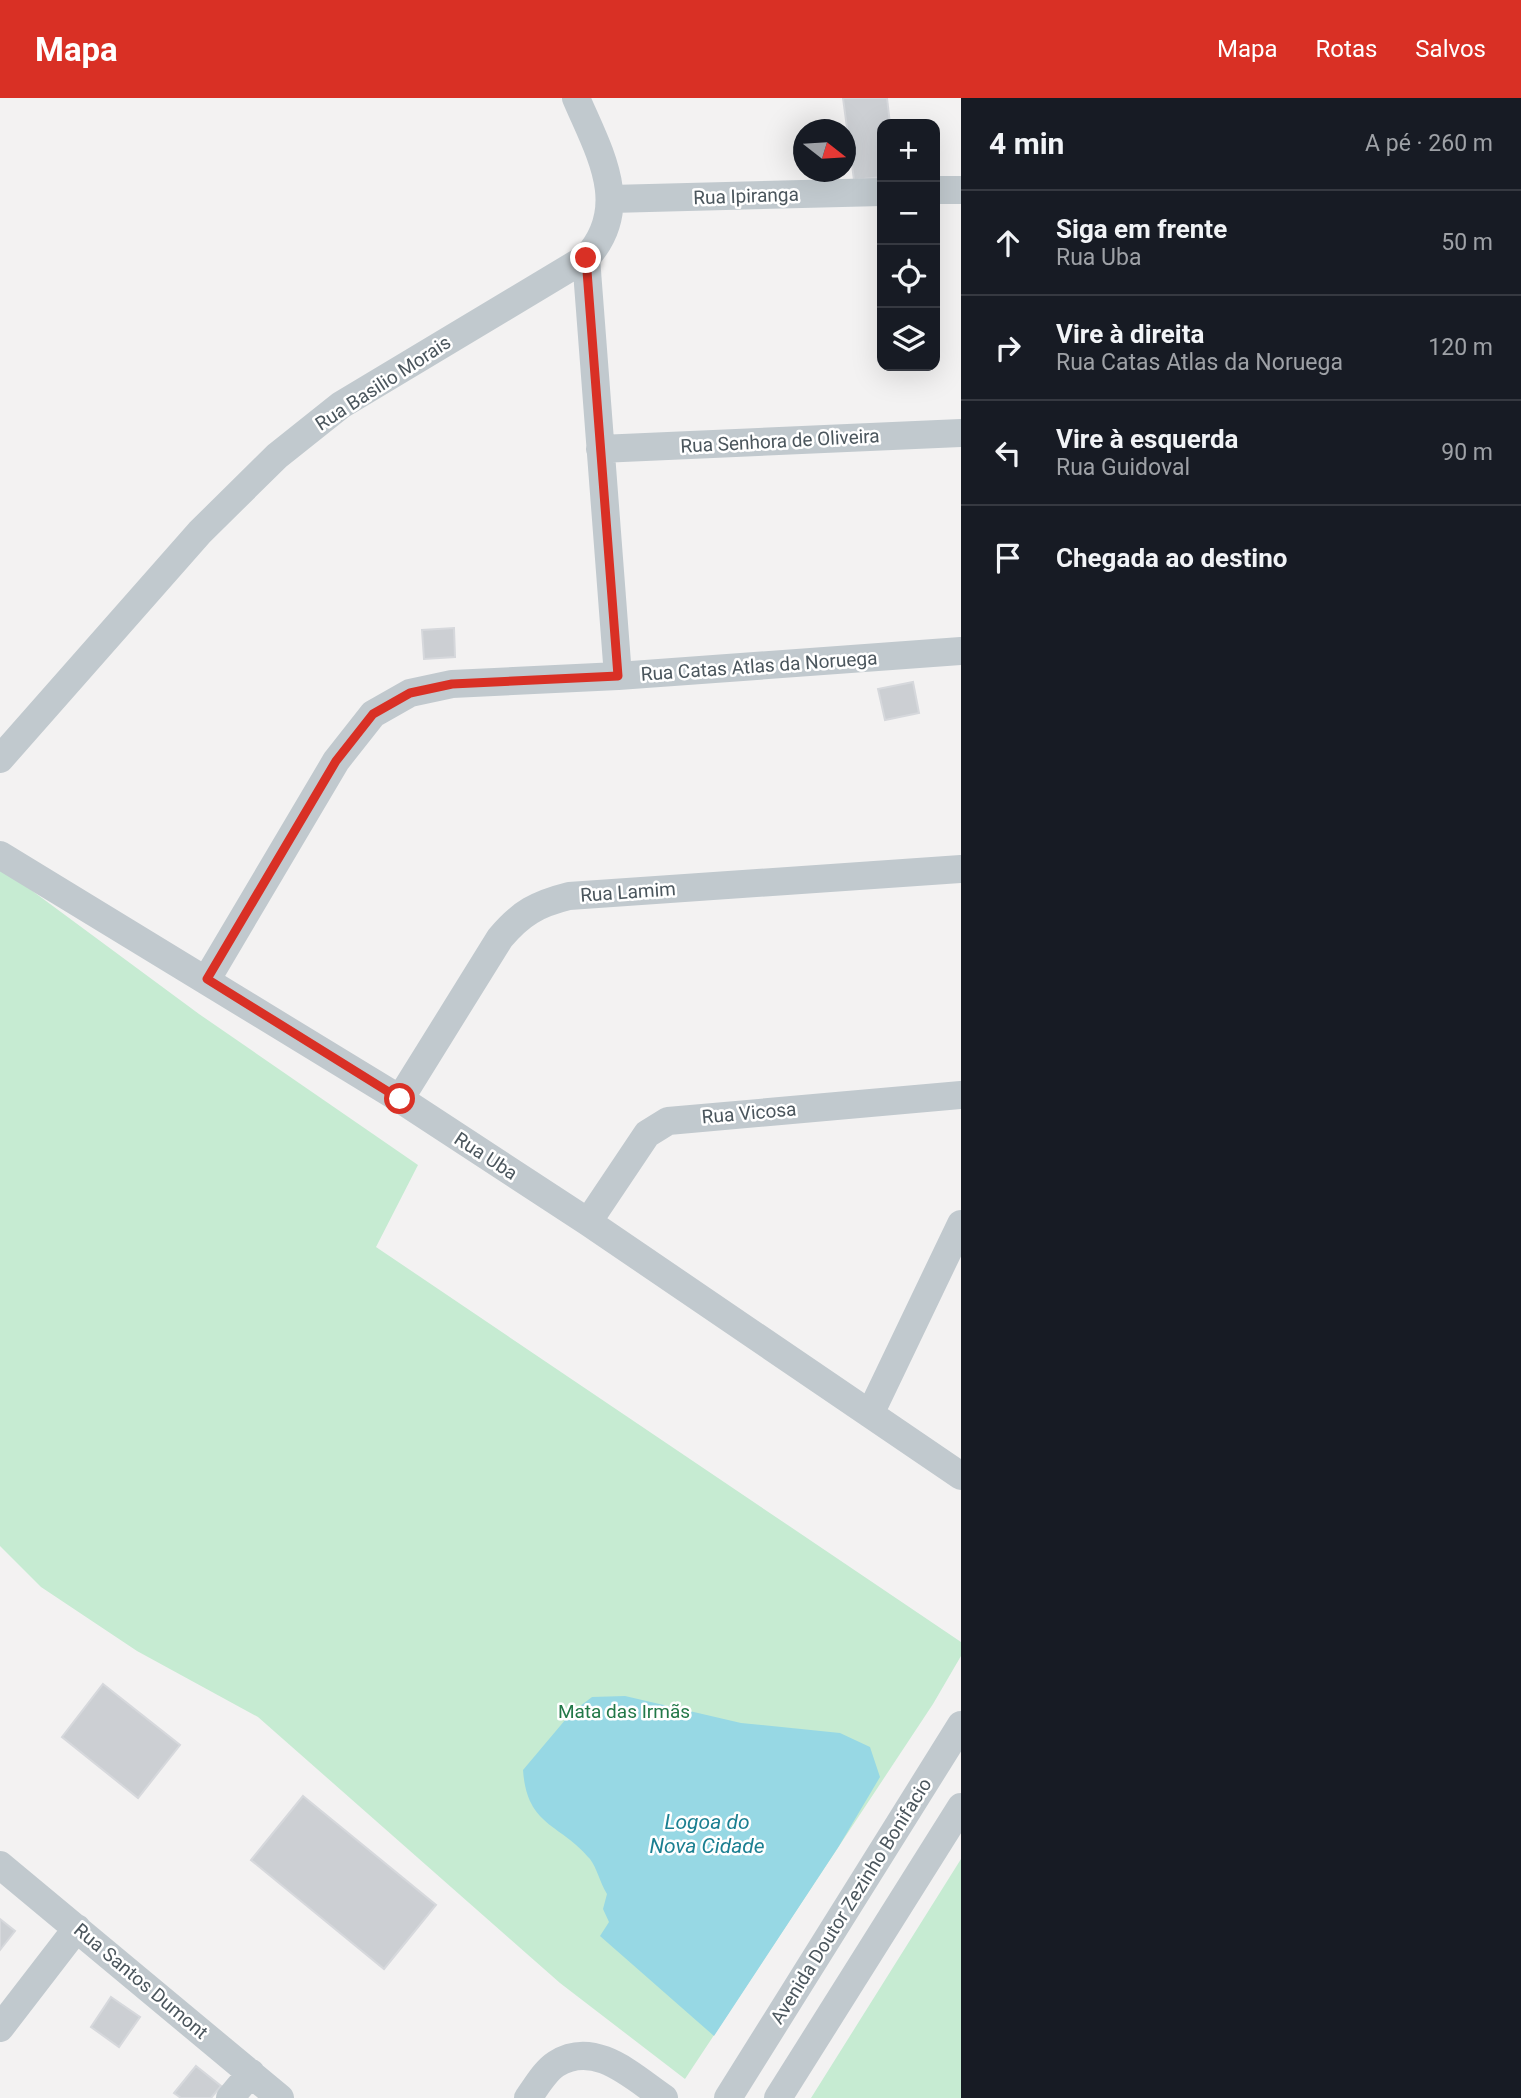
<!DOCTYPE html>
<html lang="pt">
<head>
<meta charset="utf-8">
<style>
  :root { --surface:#171b24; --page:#20242c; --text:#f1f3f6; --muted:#9ea1a6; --line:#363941; --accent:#d93025 }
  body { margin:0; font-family:Roboto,sans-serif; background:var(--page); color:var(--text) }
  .controls { position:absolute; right:21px; top:21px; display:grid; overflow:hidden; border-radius:14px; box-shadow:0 7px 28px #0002 }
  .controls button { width:63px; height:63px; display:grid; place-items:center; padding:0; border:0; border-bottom:2px solid var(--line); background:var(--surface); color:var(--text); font:35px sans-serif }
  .compass { position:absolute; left:793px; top:21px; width:63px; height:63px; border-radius:50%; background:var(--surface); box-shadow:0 7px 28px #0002; rotate:107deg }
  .stop { position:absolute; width:21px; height:21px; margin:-16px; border:5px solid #d93025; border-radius:50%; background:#fff }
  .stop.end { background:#d93025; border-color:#fff; box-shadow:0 2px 7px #0008 }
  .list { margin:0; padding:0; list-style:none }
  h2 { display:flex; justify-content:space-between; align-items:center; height:91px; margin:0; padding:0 28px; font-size:30px }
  h2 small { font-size:23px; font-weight:400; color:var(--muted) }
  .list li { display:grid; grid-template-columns:46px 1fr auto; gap:21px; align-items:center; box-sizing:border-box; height:105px; padding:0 28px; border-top:2px solid var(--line) }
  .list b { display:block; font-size:26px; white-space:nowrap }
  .list p { margin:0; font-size:23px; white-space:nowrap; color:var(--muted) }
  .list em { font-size:23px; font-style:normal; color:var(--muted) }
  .icon { flex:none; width:38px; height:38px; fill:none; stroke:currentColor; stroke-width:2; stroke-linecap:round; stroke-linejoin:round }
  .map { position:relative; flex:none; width:961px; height:2000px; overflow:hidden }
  header { display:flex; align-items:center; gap:42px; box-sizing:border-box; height:98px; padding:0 35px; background:var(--accent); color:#fff }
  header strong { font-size:33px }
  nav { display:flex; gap:38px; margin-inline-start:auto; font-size:24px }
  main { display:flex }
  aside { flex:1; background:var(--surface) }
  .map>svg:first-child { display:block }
  .green { fill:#c6ebd2 }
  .water { fill:#97d8e4 }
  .building { fill:#cccfd3; stroke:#d6d8dc; stroke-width:2 }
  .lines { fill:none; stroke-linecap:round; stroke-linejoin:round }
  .minor { stroke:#c1c9ce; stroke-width:28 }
  .route { stroke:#d93025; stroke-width:9 }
  .labels { text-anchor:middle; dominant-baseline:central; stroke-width:5; stroke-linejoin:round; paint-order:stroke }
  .street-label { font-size:19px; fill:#4b565d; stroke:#fff }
  .park-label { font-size:19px; fill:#227848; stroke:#fff }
  .water-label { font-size:21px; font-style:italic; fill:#1b7f91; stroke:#fff }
</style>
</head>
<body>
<header>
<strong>Mapa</strong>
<nav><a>Mapa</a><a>Rotas</a><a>Salvos</a></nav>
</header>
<main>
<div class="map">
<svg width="961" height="2000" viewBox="0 0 961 2000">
  <rect width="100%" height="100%" fill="#f3f2f2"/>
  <path class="green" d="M0 769 199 916 418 1067 376 1149 961 1544V1558L933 1606 685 1981 560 1885 258 1619 137 1553 41 1489 0 1448Z
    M961 1761V2000H811Z"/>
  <path class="water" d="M625 1598 741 1625 840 1635 870 1649 880 1679 839 1748 714 1938 600 1838 609 1824 603 1811 607 1796C600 1785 597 1770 590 1761 560 1725 527 1729 523 1672L571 1615 592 1599Z"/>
  <path class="building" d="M843 0H887L890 26H882V79L854 82Z
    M454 530 455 559 424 561 422 532Z
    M913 584 919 615 885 622 878 591Z
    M103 1586 180 1647 138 1700 62 1639Z
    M303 1698 436 1807 384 1871 251 1762Z
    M0 1821 15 1833 0 1852Z
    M111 1899 140 1919 119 1949 91 1929Z
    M196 1968 221 1988 211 2000H181L174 1995Z"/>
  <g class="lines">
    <path class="minor" d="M935 92H961
      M611 101 882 94
      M586 160 618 578
      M600 351 961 335
      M0 661 200 434 277 358 341 307 586 160C633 109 599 54 576 0
      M0 757 400 1001 588 1124 961 1378
      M207 881 336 663 373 616 410 595 452 586 618 578 961 553
      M400 1001 500 840C521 815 537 806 569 798L961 771
      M588 1124 647 1036 668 1023 961 997
      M870 1316 961 1126
      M0 1767 280 2000
      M0 1930 77 1830
      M230 2000 251 1975
      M528 2000C536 1989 545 1973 556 1966 595 1941 633 1979 664 2000
      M728 2000 961 1627
      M778 2000 961 1709"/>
  </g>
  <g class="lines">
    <path class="route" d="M400 1001 207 881 336 663 373 616 410 595 452 586 618 578 586 160"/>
  </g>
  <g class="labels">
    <g class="street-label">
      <text transform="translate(746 98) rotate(-2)">Rua Ipiranga</text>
      <text transform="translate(383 285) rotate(-33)">Rua Basilio Morais</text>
      <text transform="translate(780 343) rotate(-3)">Rua Senhora de Oliveira</text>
      <text transform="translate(759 568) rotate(-4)">Rua Catas Atlas da Noruega</text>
      <text transform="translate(628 794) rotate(-4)">Rua Lamim</text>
      <text transform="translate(749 1015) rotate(-5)">Rua Vicosa</text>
      <text transform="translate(486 1058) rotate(33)">Rua Uba</text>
      <text transform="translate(851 1803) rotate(-58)">Avenida Doutor Zezinho Bonifacio</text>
      <text transform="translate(141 1883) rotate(40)">Rua Santos Dumont</text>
    </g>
    <g class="park-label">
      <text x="624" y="1613">Mata das Irmãs</text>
    </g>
    <g class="water-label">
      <text x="707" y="1724">Logoa do<tspan x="707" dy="24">Nova Cidade</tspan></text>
    </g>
  </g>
</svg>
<div class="controls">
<button>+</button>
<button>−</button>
<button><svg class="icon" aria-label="locate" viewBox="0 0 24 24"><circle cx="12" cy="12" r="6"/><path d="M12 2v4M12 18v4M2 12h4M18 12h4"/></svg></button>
<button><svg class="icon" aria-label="layers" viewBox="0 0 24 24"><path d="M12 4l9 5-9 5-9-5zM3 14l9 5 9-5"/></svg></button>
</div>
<svg class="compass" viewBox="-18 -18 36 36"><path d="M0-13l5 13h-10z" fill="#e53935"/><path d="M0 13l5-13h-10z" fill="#9ea1a6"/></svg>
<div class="stop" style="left:400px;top:1001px"></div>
<div class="stop end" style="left:586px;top:160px"></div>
</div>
<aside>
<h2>4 min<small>A pé · 260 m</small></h2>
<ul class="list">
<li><svg class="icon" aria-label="ahead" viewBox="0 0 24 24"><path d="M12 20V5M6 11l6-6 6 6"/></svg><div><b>Siga em frente</b><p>Rua Uba</p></div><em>50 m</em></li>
<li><svg class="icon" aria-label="right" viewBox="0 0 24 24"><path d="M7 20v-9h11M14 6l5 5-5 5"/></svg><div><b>Vire à direita</b><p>Rua Catas Atlas da Noruega</p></div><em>120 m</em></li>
<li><svg class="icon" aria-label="left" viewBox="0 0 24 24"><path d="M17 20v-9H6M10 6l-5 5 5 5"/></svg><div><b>Vire à esquerda</b><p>Rua Guidoval</p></div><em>90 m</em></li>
<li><svg class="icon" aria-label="arrive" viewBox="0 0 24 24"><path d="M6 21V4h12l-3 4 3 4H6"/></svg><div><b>Chegada ao destino</b></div></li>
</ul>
</aside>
</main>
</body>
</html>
